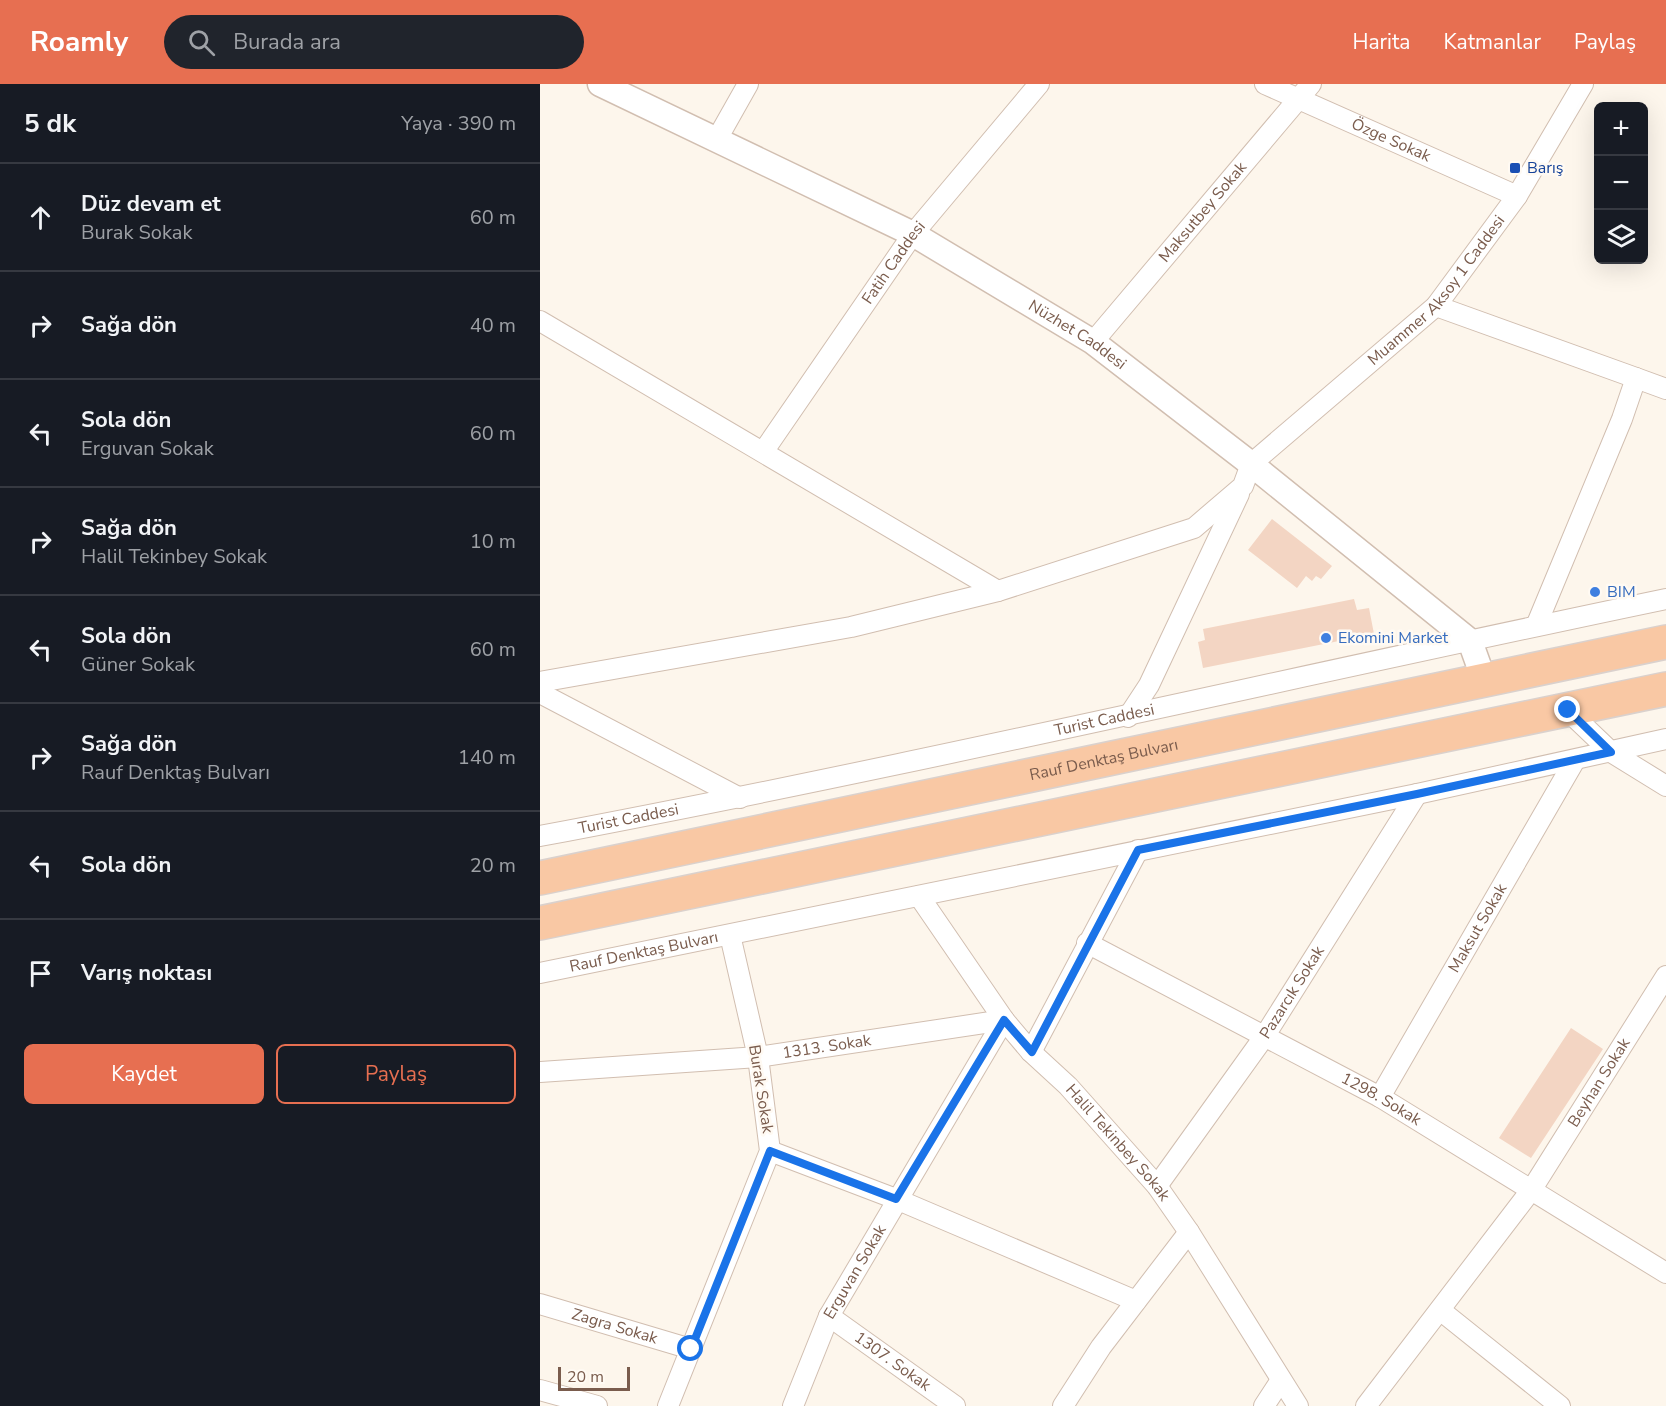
<!DOCTYPE html>
<html lang="tr">
<head>
<meta charset="utf-8">
<style>
  :root { --surface:#171b24; --page:#20242c; --text:#f1f3f6; --muted:#9ea1a6; --line:#363941; --accent:#e76f51 }
  body { margin:0; font-family:"Nunito Sans",sans-serif; background:var(--page); color:var(--text) }
  .controls { position:absolute; right:18px; top:18px; display:grid; overflow:hidden; border-radius:9px; box-shadow:0 6px 24px #0002 }
  .controls button { width:54px; height:54px; display:grid; place-items:center; padding:0; border:0; border-bottom:2px solid var(--line); background:var(--surface); color:var(--text); font:30px sans-serif }
  .scale { position:absolute; left:18px; bottom:15px; width:72px; box-sizing:border-box; padding-left:6px; border:3px solid #7a5c4d; border-top:0; font-size:16px; line-height:21px; white-space:nowrap; color:#7a5c4d; -webkit-text-stroke:4px #fffaf3; paint-order:stroke }
  .stop { position:absolute; width:18px; height:18px; margin:-14px; border:4px solid #1a73e8; border-radius:50%; background:#fff }
  .stop.end { background:#1a73e8; border-color:#fff; box-shadow:0 2px 6px #0008 }
  .list { margin:0; padding:0; list-style:none }
  h2 { display:flex; justify-content:space-between; align-items:center; height:78px; margin:0; padding:0 24px; font-size:26px }
  h2 small { font-size:20px; font-weight:400; color:var(--muted) }
  .list li { display:grid; grid-template-columns:39px 1fr auto; gap:18px; align-items:center; box-sizing:border-box; height:108px; padding:0 24px; border-top:2px solid var(--line) }
  .list b { display:block; font-size:22px; white-space:nowrap }
  .list p { margin:0; font-size:20px; white-space:nowrap; color:var(--muted) }
  .list em { font-size:20px; font-style:normal; color:var(--muted) }
  .actions { display:flex; gap:12px; padding:18px 24px }
  .actions a { flex:1; padding:14px 0; border:2px solid var(--accent); border-radius:9px; text-align:center; font-size:21px; color:var(--accent) }
  .actions .main { background:var(--accent); color:#fff }
  .icon { flex:none; width:33px; height:33px; fill:none; stroke:currentColor; stroke-width:2; stroke-linecap:round; stroke-linejoin:round }
  .map { position:relative; flex:none; width:1126px; height:1322px; overflow:hidden }
  header { display:flex; align-items:center; gap:36px; box-sizing:border-box; height:84px; padding:0 30px; background:var(--accent); color:#fff }
  header strong { font-size:28px }
  nav { display:flex; gap:33px; margin-inline-start:auto; font-size:21px }
  .search { width:420px; height:54px; background:var(--page); display:flex; align-items:center; gap:15px; box-sizing:border-box; padding:0 21px; border-radius:33px; color:var(--muted); font-size:22px }
  main { display:flex }
  aside { flex:1; background:var(--surface) }
  .map>svg:first-child { display:block }
  .building { fill:#f3d5c3 }
  .lines { fill:none; stroke-linecap:round; stroke-linejoin:round }
  .minor-casing { stroke:#d1beb0; stroke-width:22 }
  .tertiary-casing { stroke:#d1beb0; stroke-width:27 }
  .trunk-casing { stroke:#dad1cd; stroke-width:36 }
  .minor { stroke:#fff; stroke-width:20 }
  .tertiary { stroke:#fff; stroke-width:24 }
  .trunk { stroke:#f9c8a4; stroke-width:33 }
  .route { stroke:#1a73e8; stroke-width:8 }
  .transit-dot { fill:#1a4fb4; stroke:#fffaf3; stroke-width:2 }
  .shop-dot { fill:#3f7fe0; stroke:#fffaf3; stroke-width:2 }
  .labels { text-anchor:middle; dominant-baseline:central; stroke-width:5; stroke-linejoin:round; paint-order:stroke }
  .street-label { font-size:16px; fill:#7a5c4d; stroke:#fffaf3 }
  .transit-label { font-size:16px; fill:#164399; stroke:#fffaf3; text-anchor:start }
  .shop-label { font-size:16px; fill:#366cbe; stroke:#fffaf3; text-anchor:start }
</style>
</head>
<body>
<header>
<strong>Roamly</strong>
<div class="search"><svg class="icon" aria-label="search" viewBox="0 0 24 24"><circle cx="10" cy="10" r="6"/><path d="M15 15l6 6"/></svg>Burada ara</div>
<nav><a>Harita</a><a>Katmanlar</a><a>Paylaş</a></nav>
</header>
<main>
<aside>
<h2>5 dk<small>Yaya · 390 m</small></h2>
<ul class="list">
<li><svg class="icon" aria-label="ahead" viewBox="0 0 24 24"><path d="M12 20V5M6 11l6-6 6 6"/></svg><div><b>Düz devam et</b><p>Burak Sokak</p></div><em>60 m</em></li>
<li><svg class="icon" aria-label="right" viewBox="0 0 24 24"><path d="M7 20v-9h11M14 6l5 5-5 5"/></svg><div><b>Sağa dön</b></div><em>40 m</em></li>
<li><svg class="icon" aria-label="left" viewBox="0 0 24 24"><path d="M17 20v-9H6M10 6l-5 5 5 5"/></svg><div><b>Sola dön</b><p>Erguvan Sokak</p></div><em>60 m</em></li>
<li><svg class="icon" aria-label="right" viewBox="0 0 24 24"><path d="M7 20v-9h11M14 6l5 5-5 5"/></svg><div><b>Sağa dön</b><p>Halil Tekinbey Sokak</p></div><em>10 m</em></li>
<li><svg class="icon" aria-label="left" viewBox="0 0 24 24"><path d="M17 20v-9H6M10 6l-5 5 5 5"/></svg><div><b>Sola dön</b><p>Güner Sokak</p></div><em>60 m</em></li>
<li><svg class="icon" aria-label="right" viewBox="0 0 24 24"><path d="M7 20v-9h11M14 6l5 5-5 5"/></svg><div><b>Sağa dön</b><p>Rauf Denktaş Bulvarı</p></div><em>140 m</em></li>
<li><svg class="icon" aria-label="left" viewBox="0 0 24 24"><path d="M17 20v-9H6M10 6l-5 5 5 5"/></svg><div><b>Sola dön</b></div><em>20 m</em></li>
<li><svg class="icon" aria-label="arrive" viewBox="0 0 24 24"><path d="M6 21V4h12l-3 4 3 4H6"/></svg><div><b>Varış noktası</b></div></li>
</ul>
<div class="actions"><a class="main">Kaydet</a><a>Paylaş</a></div>
</aside>
<div class="map">
<svg width="1126" height="1322" viewBox="0 0 1126 1322">
  <rect width="100%" height="100%" fill="#fdf6ec"/>
  <path class="building" d="M732 435 792 482 781 495 776 492 772 497 766 492 757 504 708 466Z
    M814 515 817 526 829 524 834 550 663 584 658 558 665 556 663 545Z
    M1031 944 1063 965 991 1074 959 1054Z"/>
  <g class="lines">
    <defs>
      <g id="minor">
        <path id="s1" d="M725 0 977 112"/>
        <path d="M177 55 208 0"/>
        <path d="M896 222 1096 294 1082 335 996 542"/>
        <path d="M0 237 458 507"/>
        <path id="s2" d="M553 258 771 0"/>
        <path d="M1096 294 1126 305"/>
        <path id="s3" d="M223 368 373 150 499 0"/>
        <path id="s4" d="M0 598 311 543 458 507 654 444 703 402 711 380 896 222 977 112 1043 0"/>
        <path d="M0 609 200 714"/>
        <path d="M1027 626 1071 668 1126 702"/>
        <path d="M588 633 609 601 699 410"/>
        <path id="s5" d="M0 752C377 681 751 593 1126 515"/>
        <path id="s6" d="M379 812 464 936 491 968 528 1002 617 1102 649 1148 758 1322"/>
        <path id="s7" d="M547 859 840 1013 1126 1189"/>
        <path id="s8" d="M0 889 877 710 1126 655"/>
        <path d="M491 968 598 766"/>
        <path id="s9" d="M0 988 218 973 464 936"/>
        <path id="s10" d="M840 1013 1035 676"/>
        <path d="M230 1067 356 1115 596 1217"/>
        <path id="s11" d="M617 1102 724 953 877 710"/>
        <path id="s12" d="M0 1220 151 1265"/>
        <path d="M900 1226 1020 1322"/>
        <path id="s13" d="M289 1232 415 1322"/>
        <path d="M0 1306 57 1322"/>
        <path d="M128 1322 230 1067 218 973 190 851"/>
        <path id="s14" d="M253 1322 289 1232 464 936"/>
        <path d="M523 1322 561 1263 649 1148"/>
        <path d="M724 1322 741 1296"/>
        <path id="s15" d="M826 1322 992 1105 1126 892"/>
      </g>
      <g id="tertiary">
        <path id="s16" d="M60 0 373 150 553 258 711 380 930 557 944 596"/>
      </g>
      <g id="trunk">
        <path id="s17" d="M0 794 1126 558"/>
        <path d="M0 839 1126 605"/>
      </g>
    </defs>
    <use href="#minor" class="minor-casing"/>
    <use href="#tertiary" class="tertiary-casing"/>
    <use href="#trunk" class="trunk-casing"/>
    <use href="#minor" class="minor"/>
    <use href="#tertiary" class="tertiary"/>
    <use href="#trunk" class="trunk"/>
  </g>
  <g class="lines">
    <path class="route" d="M151 1265 230 1067 356 1115 464 936 492 968 598 766 877 710 1071 668 1028 626"/>
  </g>
  <rect class="transit-dot" x="969" y="78" width="12" height="12" rx="3"/>
  <g class="shop-dot">
    <circle cx="1055" cy="508" r="6"/>
    <circle cx="786" cy="554" r="6"/>
  </g>
  <g class="labels">
    <g class="street-label">
      <text stroke="none"><textPath href="#s1" startOffset="138">Özge Sokak</textPath></text>
      <text stroke="none"><textPath href="#s2" startOffset="170">Maksutbey Sokak</textPath></text>
      <text stroke="none"><textPath href="#s3" startOffset="230">Fatih Caddesi</textPath></text>
      <text stroke="none"><textPath href="#s4" startOffset="1016">Muammer Aksoy 1 Caddesi</textPath></text>
      <text stroke="none"><textPath href="#s16" startOffset="540">Nüzhet Caddesi</textPath></text>
      <text stroke="none"><textPath href="#s5" startOffset="576">Turist Caddesi</textPath></text>
      <text stroke="none"><textPath href="#s17" startOffset="576">Rauf Denktaş Bulvarı</textPath></text>
      <text stroke="none"><textPath href="#s5" startOffset="90">Turist Caddesi</textPath></text>
      <text stroke="none"><textPath href="#s10" startOffset="195">Maksut Sokak</textPath></text>
      <text stroke="none"><textPath href="#s8" startOffset="106">Rauf Denktaş Bulvarı</textPath></text>
      <text stroke="none"><textPath href="#s11" startOffset="236">Pazarcık Sokak</textPath></text>
      <text stroke="none"><textPath href="#s9" startOffset="288">1313. Sokak</textPath></text>
      <text stroke="none"><textPath href="#s15" startOffset="399">Beyhan Sokak</textPath></text>
      <text transform="translate(221 1005) rotate(81)">Burak Sokak</text>
      <text stroke="none"><textPath href="#s7" startOffset="333">1298. Sokak</textPath></text>
      <text stroke="none"><textPath href="#s6" startOffset="318">Halil Tekinbey Sokak</textPath></text>
      <text stroke="none"><textPath href="#s14" startOffset="148">Erguvan Sokak</textPath></text>
      <text stroke="none"><textPath href="#s12" startOffset="78">Zagra Sokak</textPath></text>
      <text stroke="none"><textPath href="#s13" startOffset="78">1307. Sokak</textPath></text>
    </g>
    <g class="transit-label">
      <text x="987" y="84">Barış</text>
    </g>
    <g class="shop-label">
      <text x="1067" y="508">BIM</text>
      <text x="798" y="554">Ekomini Market</text>
    </g>
  </g>
</svg>
<div class="controls">
<button>+</button>
<button>−</button>
<button><svg class="icon" aria-label="layers" viewBox="0 0 24 24"><path d="M12 4l9 5-9 5-9-5zM3 14l9 5 9-5"/></svg></button>
</div>
<div class="scale">20 m</div>
<div class="stop" style="left:151px;top:1265px"></div>
<div class="stop end" style="left:1028px;top:626px"></div>
</div>
</main>
</body>
</html>
